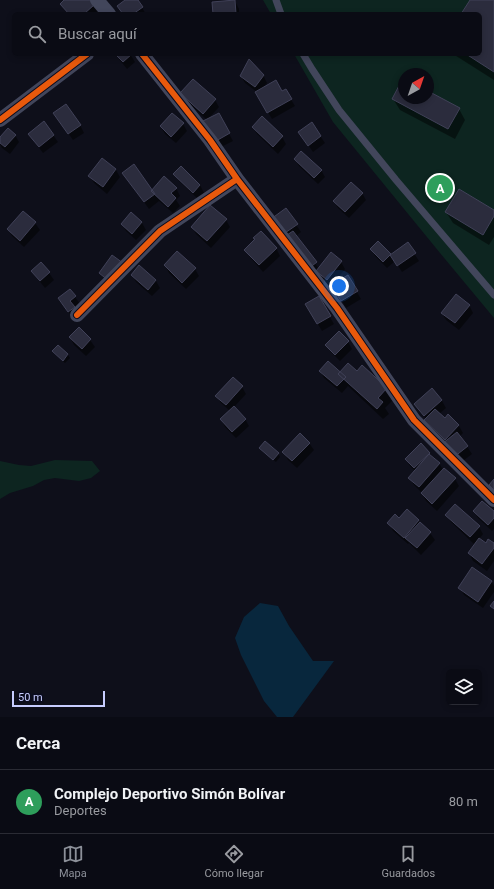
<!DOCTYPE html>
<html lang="es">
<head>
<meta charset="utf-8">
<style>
  :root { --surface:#0a0b14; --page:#13141d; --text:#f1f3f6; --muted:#999ba0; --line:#2a2b34; --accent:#8c9099 }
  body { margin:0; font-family:Roboto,sans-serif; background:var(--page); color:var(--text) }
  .controls { position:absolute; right:12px; bottom:12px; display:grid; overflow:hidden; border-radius:6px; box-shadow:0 2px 6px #0003 }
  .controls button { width:36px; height:36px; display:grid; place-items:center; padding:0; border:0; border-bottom:1px solid var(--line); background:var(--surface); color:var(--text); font:20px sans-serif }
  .compass { position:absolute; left:398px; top:68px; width:36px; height:36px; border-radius:50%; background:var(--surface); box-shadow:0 2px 6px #0003; rotate:40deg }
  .scale { position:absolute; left:12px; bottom:10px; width:93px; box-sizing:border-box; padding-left:4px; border:2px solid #c7cdff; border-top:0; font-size:11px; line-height:14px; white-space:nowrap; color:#c7cdff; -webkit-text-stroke:3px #0a0b1e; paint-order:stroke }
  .you { position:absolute; left:339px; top:286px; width:14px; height:14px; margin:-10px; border:3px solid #fff; border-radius:50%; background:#1a73e8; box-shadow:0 0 0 6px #1a73e833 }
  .badge { display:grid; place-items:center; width:26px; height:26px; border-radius:50%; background:var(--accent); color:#fff; font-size:13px; font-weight:700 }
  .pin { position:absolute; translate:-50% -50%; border:2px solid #fff; box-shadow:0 1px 4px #0006 }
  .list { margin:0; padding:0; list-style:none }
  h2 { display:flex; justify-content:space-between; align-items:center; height:52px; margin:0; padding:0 16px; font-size:17px }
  h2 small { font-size:13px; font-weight:400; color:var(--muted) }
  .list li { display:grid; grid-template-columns:26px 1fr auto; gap:12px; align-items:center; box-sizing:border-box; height:64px; padding:0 16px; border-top:1px solid var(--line) }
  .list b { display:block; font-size:15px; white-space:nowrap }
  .list p { margin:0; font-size:13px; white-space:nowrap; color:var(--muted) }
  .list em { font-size:13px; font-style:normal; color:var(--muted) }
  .icon { flex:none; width:22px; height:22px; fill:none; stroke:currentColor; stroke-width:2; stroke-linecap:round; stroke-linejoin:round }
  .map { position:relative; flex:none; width:494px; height:717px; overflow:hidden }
  .search { position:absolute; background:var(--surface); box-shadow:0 2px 6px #0003; left:12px; right:12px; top:12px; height:44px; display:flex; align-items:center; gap:10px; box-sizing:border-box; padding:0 14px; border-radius:6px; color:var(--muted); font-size:15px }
  .sheet { height:116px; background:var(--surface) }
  nav { display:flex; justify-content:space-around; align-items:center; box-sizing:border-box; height:56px; border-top:1px solid var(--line); background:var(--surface); font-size:11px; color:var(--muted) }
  nav a { display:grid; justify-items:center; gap:2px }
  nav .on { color:var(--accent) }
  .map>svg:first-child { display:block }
  .green { fill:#0d2520; fill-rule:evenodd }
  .water { fill:#08273d }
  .shadow { fill:#0007 }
  .building { fill:#2b2c3d; stroke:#404158 }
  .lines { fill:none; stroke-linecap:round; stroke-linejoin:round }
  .lane { stroke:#42465b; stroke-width:7 }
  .street { stroke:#42465b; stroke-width:14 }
  .cycleway-casing { stroke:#0a0b1e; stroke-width:8 }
  .cycleway { stroke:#e8590c; stroke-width:6 }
</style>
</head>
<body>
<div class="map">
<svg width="494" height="717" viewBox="0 0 494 717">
  <rect width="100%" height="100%" fill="#0e0f1a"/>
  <path class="green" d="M263 0H494V318L440 253 333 122 294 54H480V14H271ZM404 74H428V98H404Z
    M55 460 92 461 100 471 91 478 79 481 55 478 44 480 33 486 10 493 0 499V461L19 465 31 466Z"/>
  <path class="water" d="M260 603 278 606 289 626 313 661H334L293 717H277L264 701 241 655 235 638 244 617Z"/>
  <path class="shadow" d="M63 0H88L94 6 98 13 97 14H68L61 4 64 1Z
    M127 0H137L146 14H124Z
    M471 0H494V80L453 54H480V14H462Z
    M235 1 239 9V14H214Z
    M115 54H130L135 62 127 69Z
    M263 75 267 83 263 88 282 92 285 90 295 106 272 119 256 92H257L245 83 241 76Z
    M193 80 215 100 219 107 209 118 218 114 233 141 221 147 207 120 185 100Z
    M404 80V98H428V92L459 109 465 120 455 139 400 110 393 99Z
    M262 118 282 137 286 144 278 154 257 134 253 127Z
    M59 120 80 125 84 133 73 140Z
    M183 124 187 131 176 143 165 134 161 127Z
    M312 124 325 143 313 152 304 139Z
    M30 134 53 135 58 142 43 153 34 141Z
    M15 135 19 142 10 154 2 148 0 144V139Z
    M295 159 321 170 325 177 318 184 299 166Z
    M102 160 116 170 120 177 107 194 94 183 90 176Z
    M175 174 200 185 204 193 198 199 179 181Z
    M128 180 152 191 176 188 180 196 176 200 180 206 173 213 159 201 149 209Z
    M362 193 366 200 349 218 338 208 334 201Z
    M286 210 301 232 296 236 319 269 332 254 341 262 345 269 331 287 321 279 276 227Z
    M494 211V237L489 245 453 223 446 212Z
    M23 212 35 223 40 230 24 247 12 236 8 229Z
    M132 213 142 223 146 230 136 240 126 231 122 224Z
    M226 220 230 227 211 248 196 234 192 227Z
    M256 240 276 248 280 256 263 272 250 257 245 250Z
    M408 244 419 261 402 272 395 261 387 268 375 256 371 249 390 254V255Z
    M41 263 49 273 54 280 45 288 37 278 33 271Z
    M165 265 195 269 199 276 186 289 169 273Z
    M132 275 156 281 160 288 152 296 136 282Z
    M348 277 361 299 346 308 333 286Z
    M70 290 80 304 73 318 59 299Z
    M318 297 334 324 322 331 306 304Z
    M469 305 473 313 459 330 446 320 442 313Z
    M79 328 90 340 95 347 86 356 74 345 70 337Z
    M348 342 352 349 340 361 331 352 326 345Z
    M58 346 68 355 70 358 65 363 55 354 53 351Z
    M320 371 340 373 357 372 386 389 393 400 385 408 389 414 383 419 348 386 342 393 324 378Z
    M242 387 246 394 234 407 245 419 249 426 236 438 225 427 221 419 230 411 221 403 217 396Z
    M432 390 442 401 446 408 439 414 445 420 448 416 459 426 463 433 460 436 472 454 459 464 429 427 425 420 426 419 419 411 415 404Z
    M309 443 314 450 297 468 288 460 284 452Z
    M421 445 431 456 439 463 443 470 455 479 459 486 437 511 426 501 422 493 414 485 410 478 415 471 410 466 406 459Z
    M260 448 278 453 280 457 276 462 262 451Z
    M407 511 430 533 435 540 421 555 409 543 408 544 393 531 389 523 400 519Z
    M474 511 494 513V529L492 531 478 518Z
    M446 515 479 527 483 534 479 539 486 544H494V561L487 571 473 561 469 553 475 545 451 522Z
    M473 569 492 582 494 586V592L483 608 464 595 460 588Z"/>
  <path class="building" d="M64 0H90L94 5 84 14H69L60 4Z
    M125 0H138L143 7 133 14H123L117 6Z
    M235 0 236 14H213L212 2Z
    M470 0H494V72L466 54H480V14H461Z
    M115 54H132L123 62Z
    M249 59 264 75 255 87 240 76Z
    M403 78 404 98H428V91L460 108 448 129 392 99Z
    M193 79 216 99 203 114 180 93Z
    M276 80 282 91 286 89 292 99 267 113 255 92Z
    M66 104 81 125 68 134 53 113Z
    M172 113 184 123 171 137 160 126Z
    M219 113 230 133 216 141 201 122Z
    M262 116 283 136 273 147 252 127Z
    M44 121 54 135 39 147 28 134Z
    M312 122 321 136 308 146 298 132Z
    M8 128 16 135 5 147 0 143V137Z
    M301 151 322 170 314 178 294 159Z
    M102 158 116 169 103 187 88 176Z
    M134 164 155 194 144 202 122 173Z
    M181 166 200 185 193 193 173 174Z
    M164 176 177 188 171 193 176 198 168 207 151 191Z
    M351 182 363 193 345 212 333 201Z
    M459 189 494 210V216L483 235 445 212Z
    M210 205 227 219 207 241 191 227Z
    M286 208 298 224 282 235 271 219Z
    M23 211 36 222 20 241 7 229Z
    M131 212 142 222 132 234 121 224Z
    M261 231 277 248 259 265 244 250 255 239 253 238Z
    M293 231 317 262 308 269 284 237Z
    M378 241 391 254 383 262 370 249Z
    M408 242 416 253 397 266 390 255Z
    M177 251 196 268 182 283 164 265Z
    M331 252 342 261 327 280 316 271Z
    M112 255 123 263 109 281 99 273Z
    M41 262 50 272 40 281 31 271Z
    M139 265 156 280 148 290 131 275Z
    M348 275 358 291 341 301 331 285Z
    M70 289 76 296 70 301 75 307 68 312 58 298Z
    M456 294 470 305 455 323 441 313Z
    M319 296 331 316 317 324 305 304Z
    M79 327 91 339 82 349 69 337Z
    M339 331 349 341 335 355 325 345Z
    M58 345 68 354 63 361 52 351Z
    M328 361 346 377 337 386 319 371Z
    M348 363 357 371 362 365 387 388 378 398 383 402 377 409 338 374Z
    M233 377 243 386 226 405 215 396Z
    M432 388 442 400 424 416 414 404Z
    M234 406 246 419 232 432 220 419Z
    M435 409 445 418 448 414 459 425 445 440 424 420Z
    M457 432 468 446 454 457 443 443Z
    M300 433 310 443 292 461 282 452Z
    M265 441 279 453 273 460 259 448Z
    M421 443 430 453 414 468 405 459Z
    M429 454 440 463 419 487 408 478Z
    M444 468 456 478 432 504 421 493Z
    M494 479V490L489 485Z
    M482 501 494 511V518L488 525 473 511Z
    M455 504 480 526 470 537 445 515Z
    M407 509 419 520 404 538 387 523 395 514 399 518Z
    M420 522 431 532 417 548 405 538Z
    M479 538 486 543 488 539 494 543V548L482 564 468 553Z
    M472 567 492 581 478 602 458 588Z
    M494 601V609L490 606Z"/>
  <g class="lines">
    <path class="lane" d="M276 0 281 14
      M303 54 312 69 339 110 396 180 494 295"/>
    <path class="street" d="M97 0 109 14
      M142 54 210 140 237 179 337 308 414 420 494 500
      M0 120 87 54
      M77 315 160 231 237 179"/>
    <defs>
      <path id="cycleway" d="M142 54 210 140 237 179 337 308 414 420 494 500
        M0 120 87 54
        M77 315 160 231 237 179"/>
    </defs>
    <use href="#cycleway" class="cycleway-casing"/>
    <use href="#cycleway" class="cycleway"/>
  </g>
</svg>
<div class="controls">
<button><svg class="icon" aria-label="layers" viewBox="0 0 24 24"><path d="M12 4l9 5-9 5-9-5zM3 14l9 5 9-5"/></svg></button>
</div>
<svg class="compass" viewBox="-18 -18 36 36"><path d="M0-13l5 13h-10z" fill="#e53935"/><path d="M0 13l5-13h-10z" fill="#999ba0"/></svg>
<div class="scale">50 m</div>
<div class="you"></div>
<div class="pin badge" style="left:440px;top:188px;background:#2e9e5b">A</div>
<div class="search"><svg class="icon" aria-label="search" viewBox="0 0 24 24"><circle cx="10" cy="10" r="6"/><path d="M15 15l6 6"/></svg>Buscar aquí</div>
</div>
<section class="sheet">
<h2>Cerca<small></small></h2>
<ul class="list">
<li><span class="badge" style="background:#2e9e5b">A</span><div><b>Complejo Deportivo Simón Bolívar</b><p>Deportes</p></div><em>80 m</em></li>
</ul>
</section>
<nav>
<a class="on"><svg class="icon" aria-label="map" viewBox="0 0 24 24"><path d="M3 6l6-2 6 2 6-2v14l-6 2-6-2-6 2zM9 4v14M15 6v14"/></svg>Mapa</a>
<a><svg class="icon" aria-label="directions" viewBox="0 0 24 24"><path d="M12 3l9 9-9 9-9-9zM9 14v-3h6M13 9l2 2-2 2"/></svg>Cómo llegar</a>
<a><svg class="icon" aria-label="saved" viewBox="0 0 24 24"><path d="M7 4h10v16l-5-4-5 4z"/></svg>Guardados</a>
</nav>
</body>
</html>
